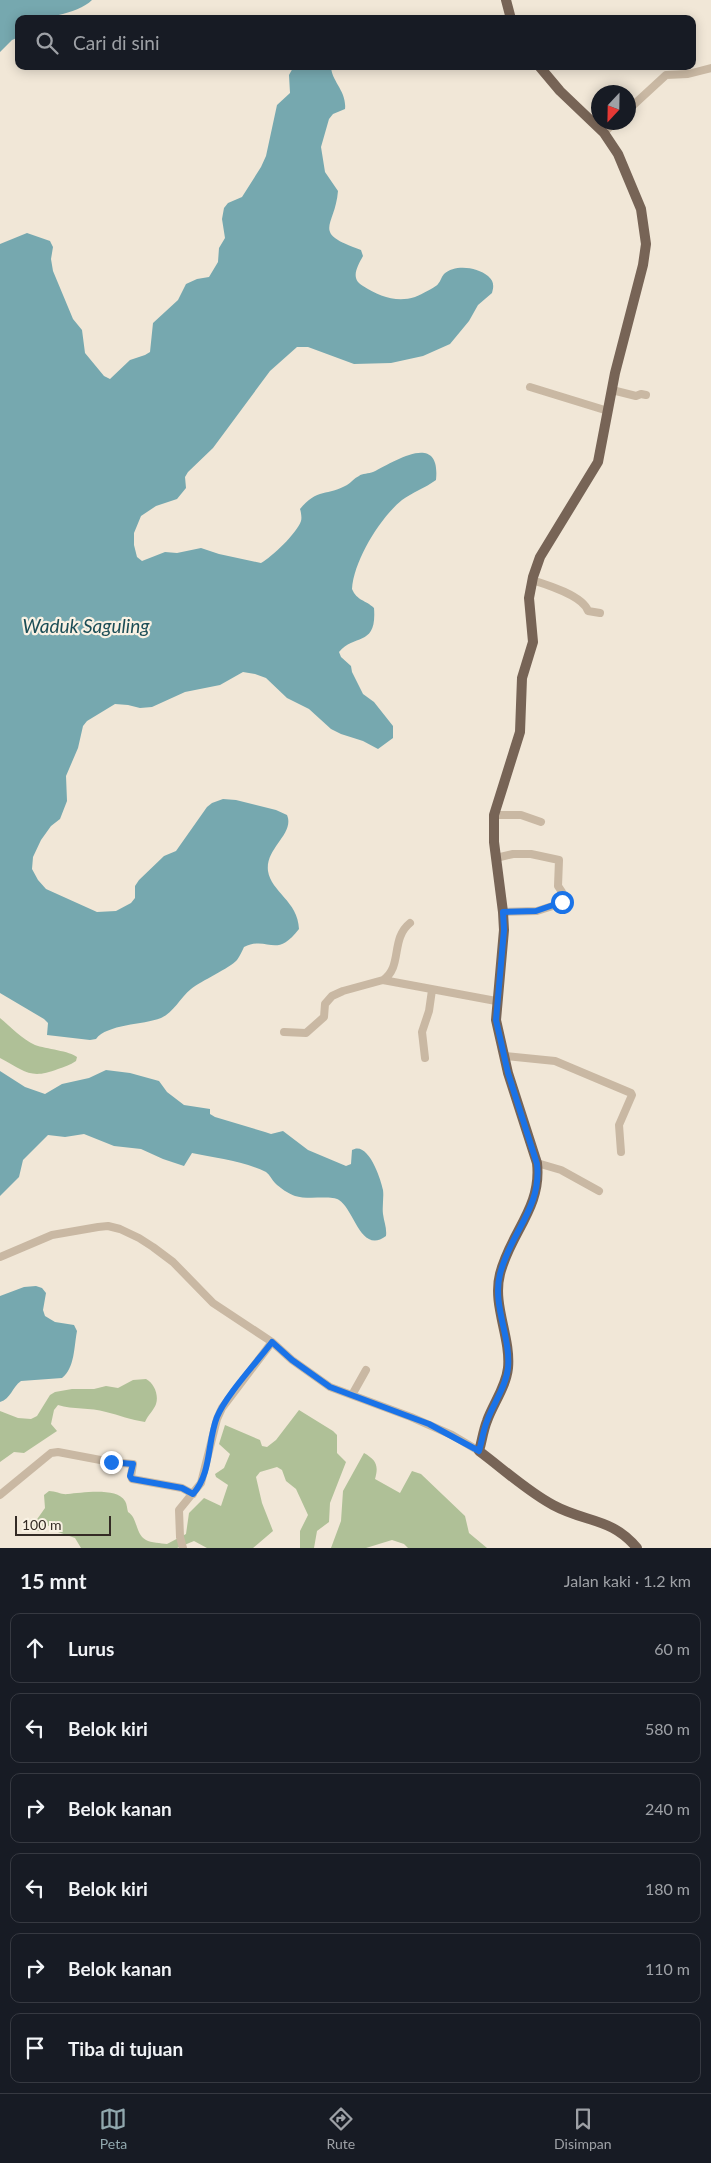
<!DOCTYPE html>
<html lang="id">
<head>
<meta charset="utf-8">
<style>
  :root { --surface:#171b24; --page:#242831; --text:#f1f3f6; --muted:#9ea1a6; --line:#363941; --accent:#91a8ae }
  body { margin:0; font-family:Lato,sans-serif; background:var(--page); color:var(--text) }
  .compass { position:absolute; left:591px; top:85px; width:45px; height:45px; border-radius:50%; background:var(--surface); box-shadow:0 2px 12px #0003; rotate:202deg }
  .scale { position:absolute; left:15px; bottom:12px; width:96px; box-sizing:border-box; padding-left:5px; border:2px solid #342b25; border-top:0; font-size:14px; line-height:18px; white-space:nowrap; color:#342b25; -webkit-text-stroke:4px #f9f1e3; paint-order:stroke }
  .stop { position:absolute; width:15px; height:15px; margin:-11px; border:4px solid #1a73e8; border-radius:50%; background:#fff }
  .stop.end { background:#1a73e8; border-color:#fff; box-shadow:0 1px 5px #0008 }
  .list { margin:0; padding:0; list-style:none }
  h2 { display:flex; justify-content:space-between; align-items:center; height:65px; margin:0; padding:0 20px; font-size:21px }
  h2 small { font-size:16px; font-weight:400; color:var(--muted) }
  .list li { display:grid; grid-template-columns:32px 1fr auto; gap:15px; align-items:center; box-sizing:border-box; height:70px; margin:0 10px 10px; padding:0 10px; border:1px solid var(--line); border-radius:10px }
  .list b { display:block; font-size:19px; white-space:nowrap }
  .list em { font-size:16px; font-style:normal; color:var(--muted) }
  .icon { flex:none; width:28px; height:28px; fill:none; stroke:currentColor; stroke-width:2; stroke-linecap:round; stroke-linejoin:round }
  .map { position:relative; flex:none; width:711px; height:1548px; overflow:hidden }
  .search { position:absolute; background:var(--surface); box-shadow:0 2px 12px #0003; left:15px; right:15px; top:15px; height:55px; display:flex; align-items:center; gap:12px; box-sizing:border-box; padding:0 18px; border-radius:10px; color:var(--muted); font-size:19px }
  .sheet { height:545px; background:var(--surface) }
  nav { display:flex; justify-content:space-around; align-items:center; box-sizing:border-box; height:70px; border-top:1px solid var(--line); background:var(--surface); font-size:14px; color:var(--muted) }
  nav a { display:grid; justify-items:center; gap:2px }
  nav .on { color:var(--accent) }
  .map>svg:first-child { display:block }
  .green { fill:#afc097 }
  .water { fill:#76a8af }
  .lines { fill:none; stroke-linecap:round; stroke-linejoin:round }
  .minor { stroke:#c9b8a3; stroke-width:8 }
  .major { stroke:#776456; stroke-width:10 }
  .route { stroke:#1a73e8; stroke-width:6 }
  .labels { text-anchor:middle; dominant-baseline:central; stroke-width:4.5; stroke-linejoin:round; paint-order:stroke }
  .water-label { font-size:19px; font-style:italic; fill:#1b4d56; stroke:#f9f1e3 }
</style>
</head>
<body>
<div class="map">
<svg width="711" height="1548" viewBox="0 0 711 1548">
  <rect width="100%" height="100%" fill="#f1e7d7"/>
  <path class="green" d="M0 1018C11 1027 22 1039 35 1045 46 1049 70 1051 77 1057L76 1061C70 1065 64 1067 58 1069 30 1080 25 1071 0 1058Z
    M146 1379C154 1383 159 1395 156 1404 154 1410 148 1415 145 1422 131 1420 119 1415 106 1412 90 1407 73 1410 58 1405L54 1410 51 1424 57 1431 24 1453 14 1452 0 1462V1411L18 1418 31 1419 37 1416 50 1395 55 1392 72 1389H94L106 1386 118 1388 133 1380Z
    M299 1410 333 1431 337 1435V1453L346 1462 330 1503 329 1522 317 1531 314 1548H300V1531L308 1515 296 1489 286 1481 282 1470 277 1467 260 1472 256 1477 262 1503 273 1531 253 1548H207L194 1541 177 1548H81L75 1538 58 1532 50 1525 40 1531H34L33 1525 45 1508 44 1495 49 1491C56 1491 62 1495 68 1494 81 1493 117 1487 125 1501 127 1504 127 1509 128 1512 138 1518 135 1534 146 1540 151 1543 161 1543 167 1544L186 1534 189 1513 204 1498 221 1506 228 1485 216 1477 215 1474 224 1468 230 1454 219 1444 225 1425 260 1440 262 1446 267 1447 276 1440Z
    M364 1453C376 1460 379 1465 375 1479L400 1493 412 1471 421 1474 465 1516 469 1533 487 1548H408L404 1544 392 1540 366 1548H331L341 1521 343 1491Z"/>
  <path class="water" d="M0 0H92C77 15 40 19 19 19V37L12 40 0 52Z
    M294 66H331C331 81 347 91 345 109L333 114 329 119 321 147 325 172 338 191C335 228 310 232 361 250L363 256C357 267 350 279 363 286 379 296 396 303 415 297 418 296 436 287 438 284 441 281 441 277 444 274 455 264 477 267 488 276 494 281 494 286 492 293L478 305 469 321 450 344 423 356 391 363 354 364 308 347H297L270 371 213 448 188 472 185 477 186 488 177 499 156 506 141 516 134 533V545L137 557 142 561 165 552 177 553 201 548 219 554 261 563C272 557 297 533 301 521 302 518 301 512 300 509 317 488 328 496 347 485 351 483 354 478 359 476 362 473 369 474 373 472 394 462 441 430 436 480 425 488 413 492 402 500 380 518 354 560 352 589 357 601 366 600 374 608 377 647 355 633 339 652L341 657 351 666 352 672 363 694 374 702 393 726V738L378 749 363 741 341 734 331 729 309 709 287 698 266 678 255 674 243 672 220 685 185 692 152 707 140 708 128 705 115 704 87 721 83 726 78 748 66 776 67 801 60 819 51 826 41 840 33 857 32 869 38 880 46 889 97 912 116 911 131 903 135 898V886L139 880 164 856 176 851 207 807 212 803 223 799 236 800 276 810 287 815C295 834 265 848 268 871 271 892 298 901 299 929 275 960 269 935 244 947 242 951 240 956 237 960 230 968 201 981 191 989 180 998 174 1012 161 1018 143 1025 107 1024 96 1039L90 1040 47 1035 48 1023 44 1019 0 993V244L27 233 50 241 53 247 51 259 53 271 73 319 82 330 85 353 104 376 110 379 130 360 145 355 150 352 153 323 178 300 186 284 197 279 209 277 218 262 219 248 225 238 222 219 224 208 228 203 242 197 261 167 266 156 277 105 290 93 289 75Z
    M106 1070 130 1073 159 1081 167 1092 184 1105 210 1109V1114L215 1117 265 1132 271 1134 283 1131 308 1150 346 1166 351 1164 352 1150C368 1140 381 1179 383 1190 384 1198 382 1206 383 1214 384 1222 387 1228 386 1236 361 1255 354 1209 339 1200 332 1195 307 1200 295 1196 289 1194 280 1188 275 1183 272 1180 270 1175 266 1172 244 1161 215 1158 192 1153L184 1166 163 1159 141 1149 114 1146 84 1134 65 1137 48 1135 23 1160 19 1177 0 1196V1071L25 1087 45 1094 62 1084 89 1078Z
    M36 1286 42 1288 46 1293 43 1310 45 1316 55 1322 74 1325 77 1331C74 1346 75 1368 62 1378L21 1381C12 1387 11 1399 0 1402V1296L24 1287Z"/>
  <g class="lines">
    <path class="minor" d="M628 110 666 75 688 74 711 68
      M604 133 615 122
      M530 387 608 411
      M612 390 636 396 641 394 646 395
      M532 580C548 585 583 596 588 611L600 613
      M494 815H521L541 822
      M496 858 513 854H531L559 860 558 886 562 892V903L537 911 503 912
      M383 980C403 967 390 939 410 923
      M284 1032 306 1033 324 1017 325 1004 332 996 343 991 383 980 496 1001
      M505 1056 555 1061 631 1093 632 1095 619 1125 621 1152
      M425 1058 422 1032 429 1011 432 990
      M537 1163 561 1170 599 1191
      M0 1257 52 1235 98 1227 108 1226 120 1229 139 1238 153 1247 173 1262 213 1303 272 1342 292 1360 330 1387 411 1417 452 1435 479 1451
      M352 1395 366 1370
      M0 1495 51 1453 58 1452 111 1462 133 1464 131 1476 132 1479 182 1488 193 1494
      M183 1548 180 1537 179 1510 201 1483 217 1419 222 1408 272 1342"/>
    <path class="major" d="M506 0 511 19
      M539 66 560 91 604 133 618 154 641 209 646 244 643 265 615 373 598 462 540 557 533 577 529 598 533 642 522 678 520 732 494 815V842L503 912 504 930 496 1020 508 1073 537 1163C542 1208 510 1233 500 1274 492 1305 511 1337 508 1368 506 1387 493 1404 487 1421 483 1431 482 1441 479 1451 502 1468 528 1492 553 1505 586 1523 611 1517 637 1548"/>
  </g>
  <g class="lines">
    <path class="route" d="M111 1462 133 1464 130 1476 132 1479 182 1488 193 1494C212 1473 207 1442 217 1417 226 1395 257 1362 272 1342L292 1360 330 1387 429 1424 479 1451C482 1441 483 1431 487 1421 493 1404 506 1387 508 1368 511 1337 492 1305 500 1274 510 1233 542 1208 537 1164L508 1073 496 1020 504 930 503 912 536 911 562 902"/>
  </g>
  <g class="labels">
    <g class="water-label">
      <text x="86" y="625">Waduk Saguling</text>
    </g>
  </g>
</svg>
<svg class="compass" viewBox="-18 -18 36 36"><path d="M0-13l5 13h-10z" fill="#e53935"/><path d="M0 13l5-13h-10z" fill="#9ea1a6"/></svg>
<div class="scale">100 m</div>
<div class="stop" style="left:562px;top:902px"></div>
<div class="stop end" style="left:111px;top:1462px"></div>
<div class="search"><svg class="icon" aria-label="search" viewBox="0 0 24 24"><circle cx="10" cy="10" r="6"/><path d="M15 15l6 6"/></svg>Cari di sini</div>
</div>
<section class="sheet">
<h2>15 mnt<small>Jalan kaki · 1.2 km</small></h2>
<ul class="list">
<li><svg class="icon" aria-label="ahead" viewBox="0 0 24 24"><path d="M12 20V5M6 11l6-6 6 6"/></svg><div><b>Lurus</b></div><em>60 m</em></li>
<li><svg class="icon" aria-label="left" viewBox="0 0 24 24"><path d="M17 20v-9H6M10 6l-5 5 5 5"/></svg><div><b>Belok kiri</b></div><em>580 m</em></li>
<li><svg class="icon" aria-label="right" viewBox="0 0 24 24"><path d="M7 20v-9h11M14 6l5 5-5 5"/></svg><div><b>Belok kanan</b></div><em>240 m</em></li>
<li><svg class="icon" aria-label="left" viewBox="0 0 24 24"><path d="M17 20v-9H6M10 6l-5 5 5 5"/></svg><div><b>Belok kiri</b></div><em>180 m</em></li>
<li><svg class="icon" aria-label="right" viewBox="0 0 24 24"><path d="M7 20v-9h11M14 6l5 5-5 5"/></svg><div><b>Belok kanan</b></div><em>110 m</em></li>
<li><svg class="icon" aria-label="arrive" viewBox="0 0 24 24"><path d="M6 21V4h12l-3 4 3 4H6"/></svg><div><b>Tiba di tujuan</b></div></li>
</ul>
</section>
<nav>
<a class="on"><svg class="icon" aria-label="map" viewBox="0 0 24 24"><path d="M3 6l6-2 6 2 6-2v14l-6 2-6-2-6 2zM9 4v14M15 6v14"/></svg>Peta</a>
<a><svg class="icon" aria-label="directions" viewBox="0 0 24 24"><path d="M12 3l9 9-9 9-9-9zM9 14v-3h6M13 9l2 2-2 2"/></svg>Rute</a>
<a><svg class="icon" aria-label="saved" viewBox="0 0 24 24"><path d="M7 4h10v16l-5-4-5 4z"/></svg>Disimpan</a>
</nav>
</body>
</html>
